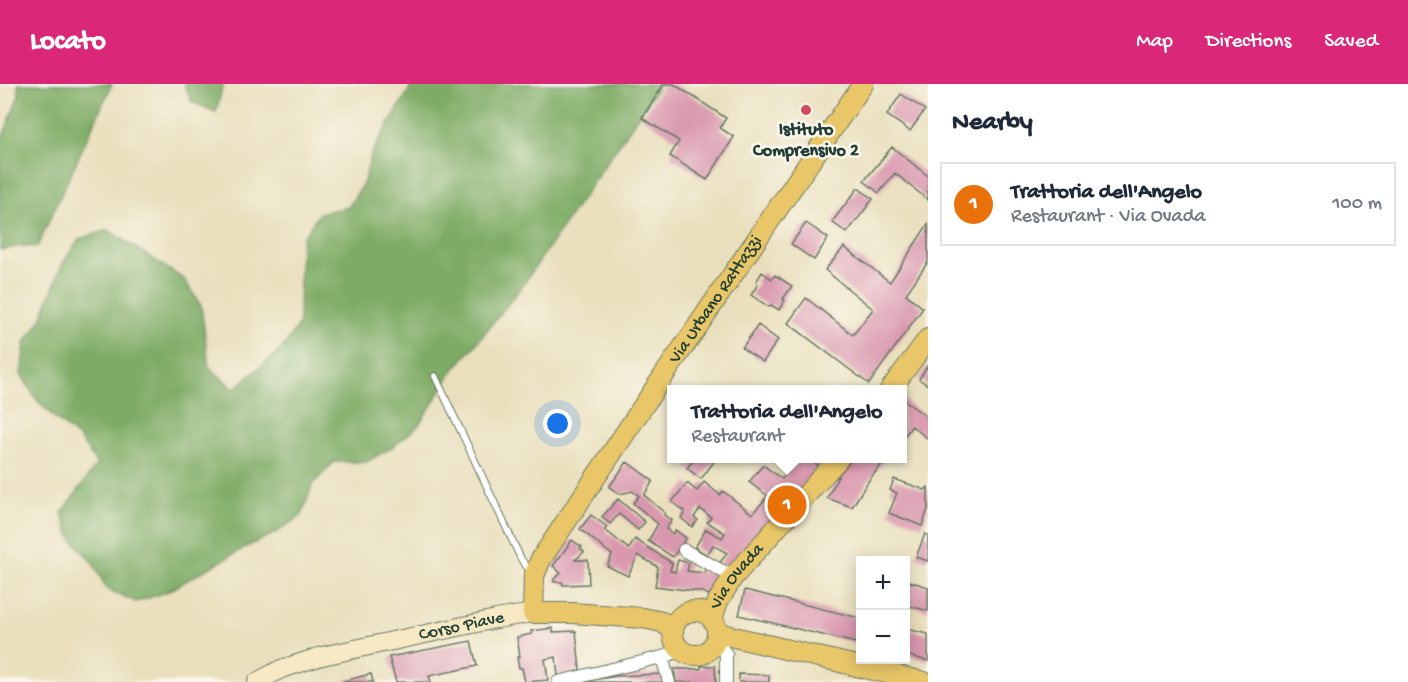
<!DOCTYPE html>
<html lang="en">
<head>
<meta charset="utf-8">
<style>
  :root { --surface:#fff; --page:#f6f6f7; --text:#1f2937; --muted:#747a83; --line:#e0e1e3; --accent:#db2777 }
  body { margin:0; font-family:"Gochi Hand",sans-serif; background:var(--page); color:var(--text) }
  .controls { position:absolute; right:18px; bottom:18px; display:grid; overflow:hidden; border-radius:0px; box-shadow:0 3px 15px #0003 }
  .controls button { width:54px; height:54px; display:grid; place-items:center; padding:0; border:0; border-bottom:2px solid var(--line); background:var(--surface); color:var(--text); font:30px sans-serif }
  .you { position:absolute; left:558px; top:340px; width:21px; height:21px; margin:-15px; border:4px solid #fff; border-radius:50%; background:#1a73e8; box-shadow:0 0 0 9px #1a73e833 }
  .badge { display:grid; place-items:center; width:39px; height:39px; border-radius:50%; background:var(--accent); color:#fff; font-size:20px; font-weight:700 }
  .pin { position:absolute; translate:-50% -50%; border:3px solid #fff; box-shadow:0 2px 6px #0006 }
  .popup { position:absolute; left:667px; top:301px; width:240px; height:78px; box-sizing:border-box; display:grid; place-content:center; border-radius:0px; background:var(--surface); filter:drop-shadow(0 2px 4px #0005); font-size:20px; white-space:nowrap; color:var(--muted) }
  .popup b { font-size:22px; color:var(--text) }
  .popup::after { content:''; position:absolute; left:50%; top:100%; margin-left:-12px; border:12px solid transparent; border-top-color:var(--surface) }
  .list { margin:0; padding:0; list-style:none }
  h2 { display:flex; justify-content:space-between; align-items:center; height:78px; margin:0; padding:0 24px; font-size:26px }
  h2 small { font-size:20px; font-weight:400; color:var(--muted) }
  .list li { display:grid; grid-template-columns:39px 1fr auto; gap:18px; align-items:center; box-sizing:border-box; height:84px; margin:0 12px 12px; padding:0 12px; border:2px solid var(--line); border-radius:0px }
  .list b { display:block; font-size:22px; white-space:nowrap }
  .list p { margin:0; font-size:20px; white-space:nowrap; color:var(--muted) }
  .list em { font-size:20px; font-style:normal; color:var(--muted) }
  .map { position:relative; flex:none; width:928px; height:598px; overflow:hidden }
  header { display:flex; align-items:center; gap:36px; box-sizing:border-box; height:84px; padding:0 30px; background:var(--accent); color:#fff }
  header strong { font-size:28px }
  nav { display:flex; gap:33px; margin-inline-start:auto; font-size:21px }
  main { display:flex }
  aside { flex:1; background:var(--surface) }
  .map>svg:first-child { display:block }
  .forest { fill:#7eac65; stroke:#4e744c; stroke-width:1.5 }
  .building { fill:#d997af }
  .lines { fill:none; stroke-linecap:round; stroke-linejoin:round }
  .service-casing { stroke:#667664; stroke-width:8 }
  .minor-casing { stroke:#667664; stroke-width:14 }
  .secondary-casing { stroke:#667664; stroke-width:20 }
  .primary-casing { stroke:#667664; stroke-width:22 }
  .service { stroke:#fff; stroke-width:6 }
  .minor { stroke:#fff; stroke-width:12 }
  .secondary { stroke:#f6e9c3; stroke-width:18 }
  .primary { stroke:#e9c769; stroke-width:20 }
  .poi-dot { fill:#d1495b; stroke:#fbf7ec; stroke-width:2 }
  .labels { text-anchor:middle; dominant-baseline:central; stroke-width:5; stroke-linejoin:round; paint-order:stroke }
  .poi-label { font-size:18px; font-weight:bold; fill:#1f3d34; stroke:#fbf7ec }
  .street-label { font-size:18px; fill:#1f3d34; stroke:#fbf7ec }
</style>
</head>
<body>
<header>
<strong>Locato</strong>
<nav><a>Map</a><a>Directions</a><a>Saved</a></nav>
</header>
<main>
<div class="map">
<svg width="928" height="598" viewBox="0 0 928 598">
  <rect width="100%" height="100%" fill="#fbf7ec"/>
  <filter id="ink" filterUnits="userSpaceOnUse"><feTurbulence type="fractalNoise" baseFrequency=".0167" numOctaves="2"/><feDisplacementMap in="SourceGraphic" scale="12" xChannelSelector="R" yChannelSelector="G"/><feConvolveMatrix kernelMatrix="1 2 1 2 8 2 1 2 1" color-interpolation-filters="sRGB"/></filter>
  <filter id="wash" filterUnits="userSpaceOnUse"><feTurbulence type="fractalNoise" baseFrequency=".008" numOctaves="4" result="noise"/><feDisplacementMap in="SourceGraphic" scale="24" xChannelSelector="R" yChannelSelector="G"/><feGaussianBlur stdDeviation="1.35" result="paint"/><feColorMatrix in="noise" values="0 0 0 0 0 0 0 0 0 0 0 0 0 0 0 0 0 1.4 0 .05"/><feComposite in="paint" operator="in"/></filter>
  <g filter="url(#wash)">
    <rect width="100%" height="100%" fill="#e9dfbc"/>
    <path class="forest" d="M18 0H112L37 163 21 162 0 166V60L19 11Z
      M184 0H223L216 28 192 18Z
      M413 0H660L523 201 476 260 455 284 418 342 393 363 366 378H334L312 401 302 431 277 448 248 462 166 508 136 518 107 505 92 478 72 455 62 429 97 380 80 355 56 335 36 315 21 290 25 258 41 235 62 181 79 155 108 146 184 195 201 222 209 283 234 305 282 265 299 240 300 183 302 154 320 129 349 123 364 98 372 68Z"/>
    <g id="blocks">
      <path class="building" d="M664 0H674L726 34 720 44 734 53 707 96 670 72 679 57 642 34Z
        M901 10 925 26 910 47 887 31Z
        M892 63 928 92V116L895 89 879 109 864 97Z
        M858 104 873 115 847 149 832 138Z
        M806 139 828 154 814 176 791 160Z
        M928 140V178L906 210 923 224 869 300 788 239 806 214 853 251 873 225 825 186 844 163 890 198Z
        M762 188 772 195 775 191 792 202 783 215 785 216 779 226 771 221 769 223 751 211 758 200 756 198Z
        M758 241 778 256 763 278 742 264Z
        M928 281V301L919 295Z
        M903 315 928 334V355L912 342 903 354Z
        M694 375H716L701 395 687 384Z
        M781 375H810L820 383 730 488 719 480 727 469 713 461 707 471 695 463 706 445 722 454 725 449 707 438 711 433 700 425 694 433 698 436 692 443 681 434 685 428 672 418 687 399 697 407 704 398 720 411 723 407 752 430 768 412 749 398 763 381 782 395 792 383Z
        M852 375H886L869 396 852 423 827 414 840 389Z
        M627 378 653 397 644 411 665 429 664 431 672 436 666 445 673 450 675 446 686 454 673 473 648 457 658 440 633 419 639 412 632 407 620 410 609 403Z
        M894 395 925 406 928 403V425L922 442 889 429 897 409 890 406Z
        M618 415 645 438 638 446 619 430 610 440 602 433Z
        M591 431 607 443 605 446 629 465 635 455 672 479 670 487 675 488 678 476 689 479 687 487 705 489 708 484 724 493 709 511 702 508 655 502 658 483 638 471 628 492 607 482 612 471 580 445Z
        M925 450 928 451V477L916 473Z
        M572 456 582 463 580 464 584 468 575 476H588L589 500 563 501 562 498H554V495L561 489 553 482Z
        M909 497 928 503V527L906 521V511Z
        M745 506 860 534V560L739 531Z
        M553 544V548L576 547 580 586 558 593 556 573 545 575 548 596 525 598 522 584H519L517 573H520L517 553 532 550 531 547Z
        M906 545 928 550V577L906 571Z
        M471 557 477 582 429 592 431 598H396L389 573Z
        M701 582H715L716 598H676L674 585H701Z
        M371 590 373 598H343V597Z
        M661 590 663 598H587L586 597 617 592Z
        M739 590 769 591V598H739Z"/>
    </g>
  </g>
  <g filter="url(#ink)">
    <use href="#blocks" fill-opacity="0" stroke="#667664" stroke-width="1.5"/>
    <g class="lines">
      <defs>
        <path id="service" d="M435 292 521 475 532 490"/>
        <path id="minor" d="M684 466 733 493
          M716 557 726 570V598
          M662 573 669 598
          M558 598 662 573 680 567"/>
        <g id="secondary">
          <path id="s1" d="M257 598 281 585 322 572 496 535 533 529"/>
        </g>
        <g id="primary">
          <path d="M890 306 928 255"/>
          <circle cx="695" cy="549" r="22"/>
          <path id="s2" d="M712 535 718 517 733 493 839 374"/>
          <path id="s3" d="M672 545 662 538 643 534 572 529H533L534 492 541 475 656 303 863 0"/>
          <path d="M717 549 924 598"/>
        </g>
      </defs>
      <use href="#service" class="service-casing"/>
      <use href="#minor" class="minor-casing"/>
      <use href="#secondary" class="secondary-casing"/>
      <use href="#primary" class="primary-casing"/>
      <use href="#service" class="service"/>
      <use href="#minor" class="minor"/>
      <use href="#secondary" class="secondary"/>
      <use href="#primary" class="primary"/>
    </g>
  </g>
  <circle class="poi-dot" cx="806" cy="26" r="6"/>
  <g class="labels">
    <g class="poi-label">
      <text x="806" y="46">Istituto<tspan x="806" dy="21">Comprensivo 2</tspan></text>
    </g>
    <g class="street-label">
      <text stroke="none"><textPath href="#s3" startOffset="510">Via Urbano Rattazzi</textPath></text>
      <text stroke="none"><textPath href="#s2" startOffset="50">Via Ovada</textPath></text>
      <text stroke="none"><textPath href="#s1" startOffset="213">Corso Piave</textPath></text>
    </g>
  </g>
</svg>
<div class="controls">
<button>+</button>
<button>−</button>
</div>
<div class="you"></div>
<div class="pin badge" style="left:787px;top:421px;background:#e8710a">1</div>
<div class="popup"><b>Trattoria dell'Angelo</b>Restaurant</div>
</div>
<aside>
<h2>Nearby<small></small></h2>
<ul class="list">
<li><span class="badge" style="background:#e8710a">1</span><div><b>Trattoria dell'Angelo</b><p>Restaurant · Via Ovada</p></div><em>100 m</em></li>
</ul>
</aside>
</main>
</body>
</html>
